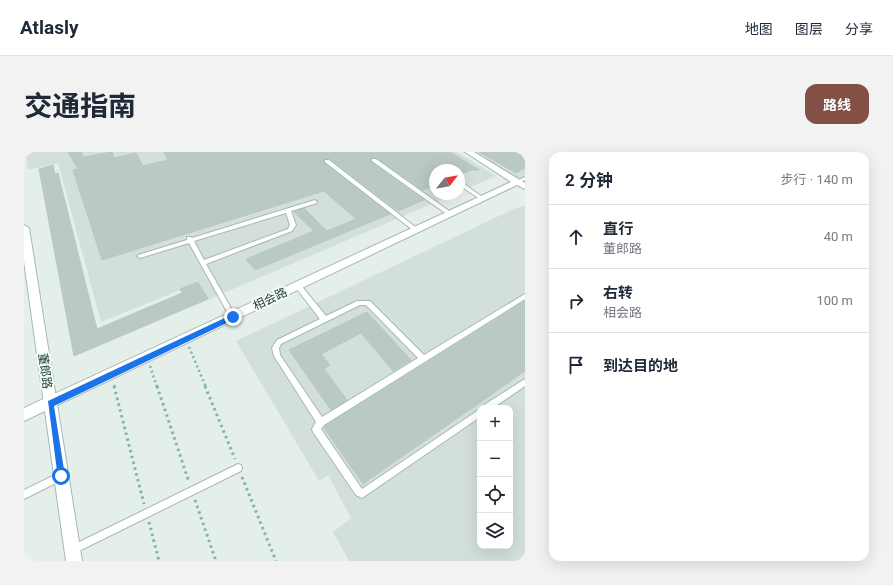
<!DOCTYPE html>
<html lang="zh">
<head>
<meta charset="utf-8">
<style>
  :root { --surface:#fff; --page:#f2f2f3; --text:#1f2937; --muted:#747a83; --line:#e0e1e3; --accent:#825045 }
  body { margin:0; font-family:Roboto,"Noto Sans SC",sans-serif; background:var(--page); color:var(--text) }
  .controls { position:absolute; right:12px; bottom:12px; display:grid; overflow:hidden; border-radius:8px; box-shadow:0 4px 16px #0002 }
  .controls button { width:36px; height:36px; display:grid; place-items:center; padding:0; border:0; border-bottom:1px solid var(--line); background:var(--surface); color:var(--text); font:20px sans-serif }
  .compass { position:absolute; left:405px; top:12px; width:36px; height:36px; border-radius:50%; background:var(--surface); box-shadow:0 4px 16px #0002; rotate:59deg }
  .stop { position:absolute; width:12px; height:12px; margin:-9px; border:3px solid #1a73e8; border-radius:50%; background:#fff }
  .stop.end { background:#1a73e8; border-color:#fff; box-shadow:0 1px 4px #0008 }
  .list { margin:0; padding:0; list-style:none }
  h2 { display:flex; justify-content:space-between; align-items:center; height:52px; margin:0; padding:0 16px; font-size:17px }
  h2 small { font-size:13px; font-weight:400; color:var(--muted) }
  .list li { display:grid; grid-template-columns:26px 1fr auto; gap:12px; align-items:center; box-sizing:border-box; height:64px; padding:0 16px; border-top:1px solid var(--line) }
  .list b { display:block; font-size:15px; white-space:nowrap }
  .list p { margin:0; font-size:13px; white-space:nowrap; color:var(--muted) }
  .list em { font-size:13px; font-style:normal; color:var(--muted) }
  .icon { flex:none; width:22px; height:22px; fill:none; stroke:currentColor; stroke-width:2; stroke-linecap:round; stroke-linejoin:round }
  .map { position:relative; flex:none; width:501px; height:409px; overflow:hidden; border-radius:12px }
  header { display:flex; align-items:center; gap:24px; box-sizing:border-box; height:56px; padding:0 20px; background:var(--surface); border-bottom:1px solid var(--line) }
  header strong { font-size:19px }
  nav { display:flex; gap:22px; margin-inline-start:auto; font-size:14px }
  .intro { display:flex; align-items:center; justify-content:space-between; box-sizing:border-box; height:96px; padding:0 24px }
  h1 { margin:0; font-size:28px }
  .button { padding:10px 18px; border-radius:12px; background:var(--accent); color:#fff; font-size:14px; font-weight:700 }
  main { display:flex; gap:24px; padding:0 24px }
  aside { flex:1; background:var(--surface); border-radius:12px; box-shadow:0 4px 16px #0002 }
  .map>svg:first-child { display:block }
  .built { fill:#d3dfd9; fill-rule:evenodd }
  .building { fill:#bacac3; stroke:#b6c9c2 }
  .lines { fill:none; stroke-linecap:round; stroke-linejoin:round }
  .service-casing { stroke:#a7b8b2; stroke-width:2 }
  .tertiary-casing { stroke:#a7b8b2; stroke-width:2 }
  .secondary-casing { stroke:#a2bcb3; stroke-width:2 }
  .path-far1 { stroke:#83b5a6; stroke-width:2.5; stroke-dasharray:2 3; stroke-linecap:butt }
  .path { stroke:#83b5a6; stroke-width:3; stroke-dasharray:2.5 3.5; stroke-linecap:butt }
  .service { fill:#fff; fill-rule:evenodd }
  .tertiary { fill:#fff; fill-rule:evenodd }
  .secondary { fill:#fff; fill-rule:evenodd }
  .route { fill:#1a73e8 }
  .labels { text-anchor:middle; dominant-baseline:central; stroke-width:4; stroke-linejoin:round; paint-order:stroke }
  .street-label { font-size:12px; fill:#22433a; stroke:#f6fbf8 }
</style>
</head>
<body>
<header>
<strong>Atlasly</strong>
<nav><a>地图</a><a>图层</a><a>分享</a></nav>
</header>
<div class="intro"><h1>交通指南</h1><a class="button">路线</a></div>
<main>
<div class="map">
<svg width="501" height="409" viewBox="0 0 501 409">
  <rect width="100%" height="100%" fill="#e5efea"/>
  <path class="built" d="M1 0H433L472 24 435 40V18H411V42H431L167 155 156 138 77 170 34 11 4 18Z
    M450 0H501V31Z
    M501 54V409H325L309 380 327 366 304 323 295 329 212 189 492 56ZM456 256H486V394H456Z"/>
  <path class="building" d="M44 0H57L60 5 88 0 90 6 112 1 119 14 144 8 140 0H426L455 18H447L435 23V18H411V33L398 38 353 6H347V10L390 41 388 42H391L400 48 374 59 306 7H300V11L366 62 231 118 222 107 290 79 270 60 280 56 303 79 332 67 300 39 78 108 49 18 54 17Z
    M455 0H501V16L492 21Z
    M29 13 31 22 34 21 73 177 158 141 156 137 174 130 184 147 50 204 15 17Z
    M501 149V219L339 332 300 276 301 274Z
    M343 160 387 208 369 219 337 181 297 202 306 213 300 217 323 248 307 258 265 198Z"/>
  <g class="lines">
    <defs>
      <path id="service" d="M348 7H352L428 61V63H424L348 9Z
        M301 8H305L394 77V79H390L301 10Z
        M501 25V28L493 31 491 30Z
        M435 30H437L460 46 456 47 435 33Z
        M291 48 293 50V51L267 59 272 73 268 79 182 112 212 165 209 168 207 167 165 91 116 106 113 104 114 103 163 88V85H167L168 86ZM262 61 266 73 264 77 180 108 170 89Z
        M272 132H276L302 164 333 149H346L400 203 501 142V147L300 273 297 277 338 337 456 257V265L338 346 332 343 289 280 288 277 292 270 250 204 248 196 253 188 296 167 272 136 271 134ZM336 153H342L394 206 298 265 256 203 255 196 257 192Z
        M501 227V234L469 256H459L460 253Z
        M214 312 217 313 218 316 217 319 51 401 48 403 45 401 43 398 45 395Z
        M37 320 40 321 41 324 40 327 0 347V338Z"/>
      <path id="tertiary" d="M441 0H450L501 31V37L493 33 0 269V256L487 30Z"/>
      <path id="secondary" d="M0 73 5 76 58 409H42L0 109Z"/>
    </defs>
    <use href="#service" class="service-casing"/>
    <use href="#tertiary" class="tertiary-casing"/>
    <use href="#secondary" class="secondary-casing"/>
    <path class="path-far1" d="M165 195 182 235
      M126 214 133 235
      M90 233 91 235"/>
    <path class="path" d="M90 234 120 352
      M133 234 165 330
      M181 234 211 307
      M218 325 252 409
      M171 348 192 409
      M125 370 135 409"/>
    <use href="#service" class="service"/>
    <use href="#tertiary" class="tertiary"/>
    <use href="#secondary" class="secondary"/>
  </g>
  <path class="route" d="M207 163H211V167L30 254 41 324 37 328 34 327 24 249Z"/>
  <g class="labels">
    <g class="street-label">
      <text transform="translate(246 147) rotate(-25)">相会路</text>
      <text transform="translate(21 219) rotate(82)">董郎路</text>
    </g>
  </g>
</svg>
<div class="controls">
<button>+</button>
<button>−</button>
<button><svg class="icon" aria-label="locate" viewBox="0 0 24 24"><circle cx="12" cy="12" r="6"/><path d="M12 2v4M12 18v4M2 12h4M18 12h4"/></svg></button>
<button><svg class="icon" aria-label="layers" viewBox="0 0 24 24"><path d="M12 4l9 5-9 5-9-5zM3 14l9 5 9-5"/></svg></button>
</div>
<svg class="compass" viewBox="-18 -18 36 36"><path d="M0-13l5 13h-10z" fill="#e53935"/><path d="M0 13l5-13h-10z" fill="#747a83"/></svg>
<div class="stop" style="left:37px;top:324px"></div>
<div class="stop end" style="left:209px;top:165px"></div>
</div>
<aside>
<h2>2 分钟<small>步行 · 140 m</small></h2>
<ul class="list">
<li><svg class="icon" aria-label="ahead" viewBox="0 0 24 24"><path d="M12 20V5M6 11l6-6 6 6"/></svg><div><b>直行</b><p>董郎路</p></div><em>40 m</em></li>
<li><svg class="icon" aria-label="right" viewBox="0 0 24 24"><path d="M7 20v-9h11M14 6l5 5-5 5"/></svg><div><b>右转</b><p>相会路</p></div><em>100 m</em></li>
<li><svg class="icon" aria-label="arrive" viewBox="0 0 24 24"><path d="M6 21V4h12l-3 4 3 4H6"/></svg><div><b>到达目的地</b></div></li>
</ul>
</aside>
</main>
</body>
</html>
